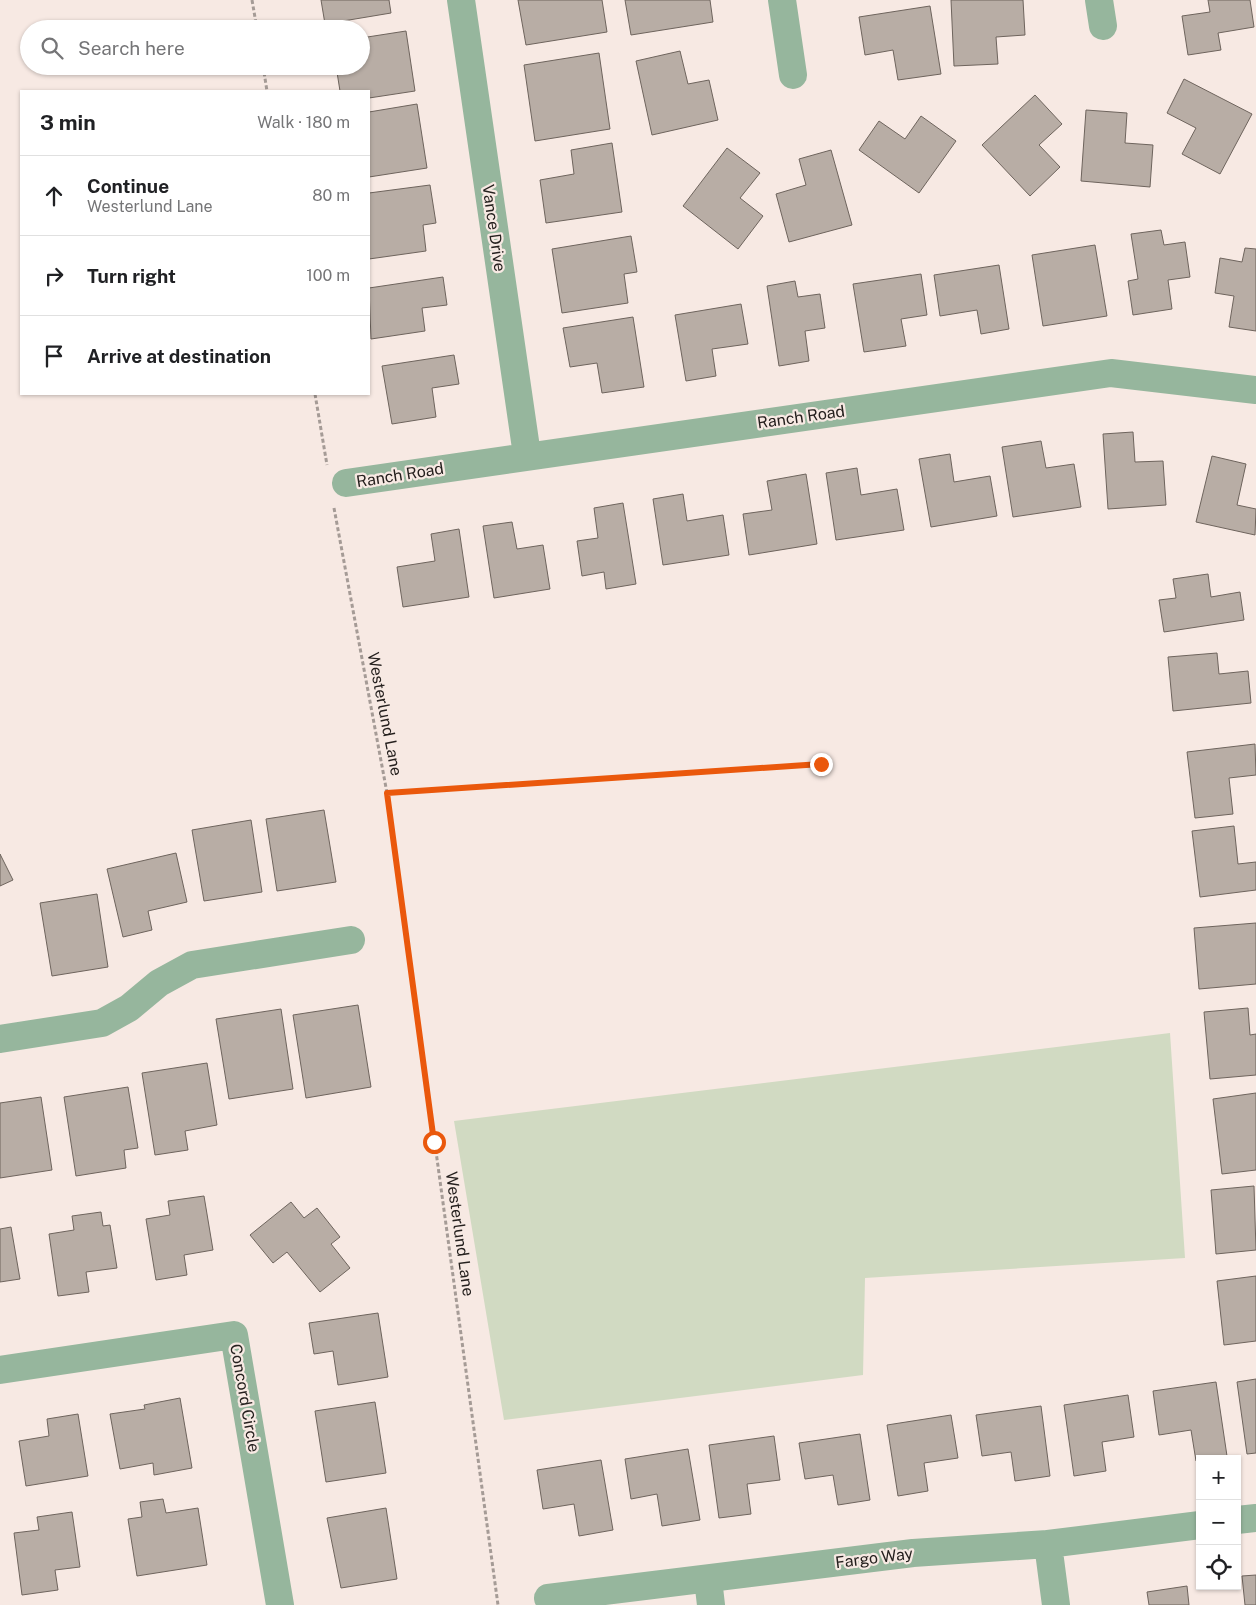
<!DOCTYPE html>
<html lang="en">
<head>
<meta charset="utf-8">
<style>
  :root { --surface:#fff; --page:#f2f2f2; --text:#202124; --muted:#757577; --line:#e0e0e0 }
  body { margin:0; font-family:"Public Sans",sans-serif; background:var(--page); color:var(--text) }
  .controls { position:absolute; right:15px; bottom:15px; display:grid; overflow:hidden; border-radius:0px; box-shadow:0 1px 4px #0004 }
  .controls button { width:45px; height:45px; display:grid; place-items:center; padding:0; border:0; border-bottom:1px solid var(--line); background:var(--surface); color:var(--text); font:25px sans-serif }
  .stop { position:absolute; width:15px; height:15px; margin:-11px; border:4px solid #ea580c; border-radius:50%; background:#fff }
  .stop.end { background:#ea580c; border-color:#fff; box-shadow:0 1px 5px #0008 }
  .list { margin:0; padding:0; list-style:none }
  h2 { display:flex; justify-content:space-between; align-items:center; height:65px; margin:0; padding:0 20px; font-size:21px }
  h2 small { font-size:16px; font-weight:400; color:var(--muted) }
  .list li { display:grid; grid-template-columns:32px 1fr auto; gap:15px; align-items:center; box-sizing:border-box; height:80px; padding:0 20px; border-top:1px solid var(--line) }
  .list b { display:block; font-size:19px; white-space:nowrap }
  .list p { margin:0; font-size:16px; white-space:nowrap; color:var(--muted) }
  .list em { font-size:16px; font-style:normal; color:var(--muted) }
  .icon { flex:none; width:28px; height:28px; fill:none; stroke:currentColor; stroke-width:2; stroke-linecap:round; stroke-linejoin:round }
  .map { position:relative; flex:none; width:1256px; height:1605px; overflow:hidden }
  .search { position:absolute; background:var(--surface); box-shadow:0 1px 4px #0004; left:20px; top:20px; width:350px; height:55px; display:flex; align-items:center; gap:12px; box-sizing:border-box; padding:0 18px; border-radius:28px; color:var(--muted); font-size:19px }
  .panel { position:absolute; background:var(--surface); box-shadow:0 1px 4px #0004; left:20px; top:90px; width:350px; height:305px; border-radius:0px }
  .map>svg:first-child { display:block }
  .green { fill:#d1dac2 }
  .building { fill:#b8ada5; stroke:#6e645d }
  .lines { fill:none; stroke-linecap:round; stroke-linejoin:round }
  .path { stroke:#a59b96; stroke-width:3; stroke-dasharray:4 2.5; stroke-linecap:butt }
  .street { stroke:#96b69d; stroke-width:28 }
  .route { stroke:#ea580c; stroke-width:6 }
  .labels { text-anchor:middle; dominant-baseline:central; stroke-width:4.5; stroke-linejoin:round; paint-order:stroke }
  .street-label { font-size:16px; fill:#25201e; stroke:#f7e9e3 }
</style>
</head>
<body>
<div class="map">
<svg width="1256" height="1605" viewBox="0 0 1256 1605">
  <rect width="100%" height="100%" fill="#f7e9e3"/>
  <path class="green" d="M1170 1033 1185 1258 865 1278 863 1375 504 1420 454 1121Z"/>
  <path class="building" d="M321 0H389L391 13 325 24Z
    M518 0H602L607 32 526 45Z
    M625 0H710L713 22 631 35Z
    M951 0H1023L1025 35 996 37 998 64 954 66Z
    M1208 0H1250L1254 27 1218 33 1221 50 1188 55 1182 16 1210 12Z
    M930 6 941 74 898 80 893 50 865 55 859 17Z
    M406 31 415 91 369 98V91H340L336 66H361V38Z
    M680 51 688 84 709 80 718 120 652 135 636 61Z
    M599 53 610 129 535 141 524 65Z
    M1184 79 1252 114 1220 174 1182 154 1196 128 1167 113Z
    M1035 95 1062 124 1039 145 1060 167 1030 196 982 145Z
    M417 104 427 168 369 177V112Z
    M1086 110 1127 113 1125 143 1153 145 1150 187 1081 181Z
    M921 116 956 141 919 193 859 150 879 121 905 139Z
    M612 143 622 212 546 223 540 180 574 174 571 150Z
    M727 148 760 173 740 198 763 216 738 249 683 206Z
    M831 150 852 225 789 242 776 194 806 185 799 159Z
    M430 185 436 223 423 225 426 251 369 259V193Z
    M1161 230 1164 245 1185 242 1190 277 1168 280 1172 309 1133 315 1128 281 1138 279 1131 234Z
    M631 236 637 272 624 274 628 303 562 313 552 249Z
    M1095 245 1107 316 1043 326 1032 255Z
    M1245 248 1256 249V331L1229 327 1234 296 1215 293 1220 258 1242 262Z
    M999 265 1009 329 981 334 977 310 940 316 934 275Z
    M921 274 927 315 901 319 906 346 864 352 853 284Z
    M443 277 447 305 422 308 425 331 371 339 369 288Z
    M795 281 798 297 820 294 825 328 805 331 809 361 779 366 767 286Z
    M741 304 748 344 712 349 716 376 686 381 675 315Z
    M633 317 644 387 602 393 597 363 570 367 563 328Z
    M454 355 459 384 432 388 436 417 392 424 382 366Z
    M1133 432 1135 462 1163 461 1166 505 1108 509 1103 434Z
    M1041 441 1046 468 1074 464 1081 507 1013 517 1002 447Z
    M950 454 954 482 990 476 997 516 931 527 919 459Z
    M1212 456 1246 464 1237 505 1256 509 1255 535 1196 522Z
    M857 468 861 495 897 489 904 530 836 540 826 473Z
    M806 474 817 544 749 555 743 514 772 510 767 481Z
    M683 494 687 521 723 515 729 555 663 565 653 499Z
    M623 503 636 584 606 589 604 572 582 576 577 541 598 538 594 508Z
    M512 522 517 549 543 545 550 589 494 598 483 526Z
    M459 529 469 597 403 607 397 567 435 561 431 534Z
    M1208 574 1211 597 1240 592 1244 620 1164 632 1159 600 1176 598 1173 579Z
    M1217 653 1219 674 1248 671 1251 703 1173 711 1168 657Z
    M1255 744 1256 775 1229 778 1233 814 1195 818 1187 752Z
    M324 810 336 882 277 891 266 819Z
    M251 820 262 892 204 901 192 830Z
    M1234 826 1238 864 1256 862V890L1200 897 1192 831Z
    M176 853 187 902 148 911 152 930 123 937 107 869Z
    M0 854 13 880 0 886Z
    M97 894 108 967 52 976 40 903Z
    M1256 923V984L1199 989 1194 928Z
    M358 1005 371 1087 306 1098 293 1015Z
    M1248 1008 1250 1035 1256 1034V1075L1210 1079 1204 1012Z
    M281 1009 293 1089 229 1099 216 1019Z
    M207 1063 217 1125 185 1131 188 1150 155 1155 142 1073Z
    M128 1087 138 1148 124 1150 126 1168 76 1176 64 1097Z
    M1256 1093V1170L1222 1174 1213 1099Z
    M41 1097 52 1170 0 1178V1103Z
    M1254 1186 1256 1250 1216 1254 1211 1190Z
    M204 1196 213 1250 184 1255 187 1275 156 1280 146 1219 170 1215 168 1201Z
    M291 1202 304 1218 317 1208 340 1237 331 1244 350 1268 320 1292 287 1252 273 1263 250 1235Z
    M101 1212 103 1226 110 1225 117 1268 86 1272 89 1292 58 1296 49 1234 74 1230 72 1216Z
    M11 1227 20 1279 0 1282V1229Z
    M1256 1276V1341L1224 1345 1217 1281Z
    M378 1313 388 1377 338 1385 333 1351 314 1354 309 1323Z
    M1256 1379V1453L1247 1454 1237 1382Z
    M1216 1382 1227 1456 1196 1461 1191 1430 1159 1435 1153 1391Z
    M1128 1395 1134 1437 1102 1442 1106 1471 1074 1476 1064 1405Z
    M180 1398 192 1468 154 1475 153 1463 120 1469 110 1414 145 1409 144 1405Z
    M375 1402 386 1473 326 1482 315 1411Z
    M1041 1406 1050 1476 1015 1481 1011 1452 982 1456 976 1415Z
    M78 1414 88 1476 26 1486 19 1441 49 1436 47 1419Z
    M951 1415 958 1458 924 1463 928 1491 898 1496 887 1425Z
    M860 1434 870 1500 838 1505 833 1475 805 1479 799 1443Z
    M774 1436 780 1480 747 1484 751 1514 719 1518 709 1445Z
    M688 1449 700 1520 662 1526 657 1494 631 1499 625 1459Z
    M601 1460 613 1530 579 1536 574 1504 543 1509 537 1470Z
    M163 1499 166 1513 198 1508 207 1565 137 1576 128 1519 142 1517 140 1502Z
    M386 1508 397 1579 341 1588 327 1518Z
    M72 1512 80 1567 55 1570 58 1590 22 1595 14 1533 39 1530 37 1517Z
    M1256 1575V1605H1245L1242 1576Z
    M1187 1586 1189 1605H1149L1147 1592Z"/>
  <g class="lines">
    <path class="path" d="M252 0 257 29
      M263 66 267 91
      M315 394 327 465
      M334 508 387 793 498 1605
      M387 793 821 764"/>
    <path class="street" d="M461 0 527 455
      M782 0 793 75
      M1099 0 1103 26
      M346 483 1111 373 1256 390
      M0 1039 102 1023 129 1008 159 983 192 965 351 940
      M0 1370 234 1335 280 1605
      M1237 1520 1256 1518
      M1048 1544 1056 1605
      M708 1579 711 1605
      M548 1598 913 1553 1048 1544 1200 1525"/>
  </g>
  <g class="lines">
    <path class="route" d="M434 1142 387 793 821 764"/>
  </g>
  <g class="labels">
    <g class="street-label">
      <text transform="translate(494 228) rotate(82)">Vance Drive</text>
      <text transform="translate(801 417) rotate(-8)">Ranch Road</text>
      <text transform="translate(400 475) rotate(-9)">Ranch Road</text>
      <text transform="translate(385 714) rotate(79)">Westerlund Lane</text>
      <text transform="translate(460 1234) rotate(82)">Westerlund Lane</text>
      <text transform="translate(245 1398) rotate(80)">Concord Circle</text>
      <text transform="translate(874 1558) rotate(-7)">Fargo Way</text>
    </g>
  </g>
</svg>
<div class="controls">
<button>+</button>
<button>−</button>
<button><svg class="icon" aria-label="locate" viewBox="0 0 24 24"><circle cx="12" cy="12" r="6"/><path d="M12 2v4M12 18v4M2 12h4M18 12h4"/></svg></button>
</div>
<div class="stop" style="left:434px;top:1142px"></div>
<div class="stop end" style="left:821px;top:764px"></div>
<div class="search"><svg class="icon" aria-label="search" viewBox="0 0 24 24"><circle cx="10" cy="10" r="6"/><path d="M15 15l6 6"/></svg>Search here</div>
<section class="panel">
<h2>3 min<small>Walk · 180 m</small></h2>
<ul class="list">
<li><svg class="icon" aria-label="ahead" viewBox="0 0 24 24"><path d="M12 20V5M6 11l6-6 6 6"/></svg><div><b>Continue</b><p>Westerlund Lane</p></div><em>80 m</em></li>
<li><svg class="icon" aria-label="right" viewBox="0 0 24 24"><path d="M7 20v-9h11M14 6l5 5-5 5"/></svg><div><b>Turn right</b></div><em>100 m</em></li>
<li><svg class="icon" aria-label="arrive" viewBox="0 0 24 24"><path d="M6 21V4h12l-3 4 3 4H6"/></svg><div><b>Arrive at destination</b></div></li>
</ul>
</section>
</div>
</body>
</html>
